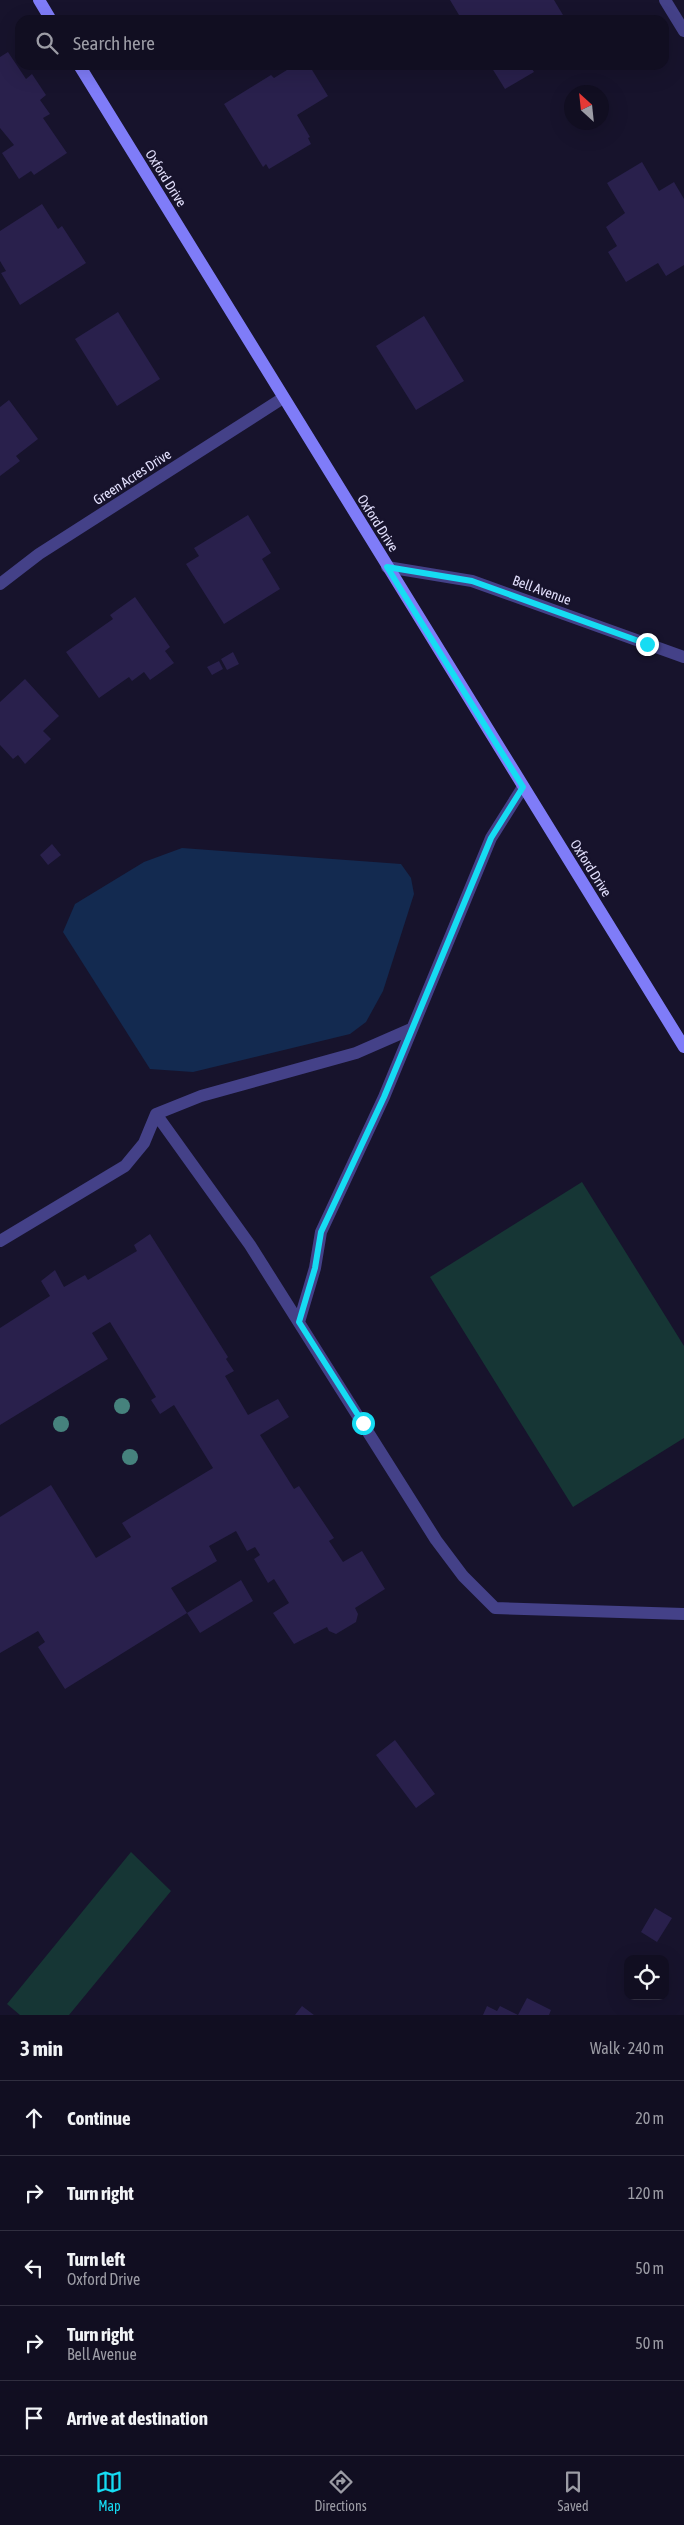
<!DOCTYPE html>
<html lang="en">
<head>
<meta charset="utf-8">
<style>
  :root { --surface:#110e21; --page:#1e1c2e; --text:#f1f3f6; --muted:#9c9ca5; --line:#302e3f; --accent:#16dcf3 }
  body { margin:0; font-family:"Asap Condensed",sans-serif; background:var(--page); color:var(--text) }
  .controls { position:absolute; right:15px; bottom:15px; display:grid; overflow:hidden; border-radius:10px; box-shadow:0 5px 20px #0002 }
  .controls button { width:45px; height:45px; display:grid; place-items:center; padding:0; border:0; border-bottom:1px solid var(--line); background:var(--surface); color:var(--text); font:25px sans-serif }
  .compass { position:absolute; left:564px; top:85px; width:45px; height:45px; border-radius:50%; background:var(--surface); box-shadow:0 5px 20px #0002; rotate:333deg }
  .stop { position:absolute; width:15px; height:15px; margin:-11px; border:4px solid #16dcf3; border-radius:50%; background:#fff }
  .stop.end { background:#16dcf3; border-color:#fff; box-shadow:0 1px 5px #0008 }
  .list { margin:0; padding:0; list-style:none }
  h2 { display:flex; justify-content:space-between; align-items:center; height:65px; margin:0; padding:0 20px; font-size:21px }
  h2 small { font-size:16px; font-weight:400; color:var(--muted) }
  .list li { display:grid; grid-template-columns:32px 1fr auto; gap:15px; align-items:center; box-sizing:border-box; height:75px; padding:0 20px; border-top:1px solid var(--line) }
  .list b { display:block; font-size:19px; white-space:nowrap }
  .list p { margin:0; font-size:16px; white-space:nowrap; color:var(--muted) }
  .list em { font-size:16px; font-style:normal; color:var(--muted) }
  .icon { flex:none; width:28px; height:28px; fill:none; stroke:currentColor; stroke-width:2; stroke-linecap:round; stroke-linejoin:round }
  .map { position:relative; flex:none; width:684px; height:2015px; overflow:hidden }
  .search { position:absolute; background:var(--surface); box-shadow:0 5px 20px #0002; left:15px; right:15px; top:15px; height:55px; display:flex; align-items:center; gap:12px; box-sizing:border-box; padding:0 18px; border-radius:15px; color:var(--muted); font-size:19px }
  .sheet { height:440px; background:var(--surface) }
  nav { display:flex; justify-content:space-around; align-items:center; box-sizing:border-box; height:70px; border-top:1px solid var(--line); background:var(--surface); font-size:14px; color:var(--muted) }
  nav a { display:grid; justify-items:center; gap:2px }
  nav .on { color:var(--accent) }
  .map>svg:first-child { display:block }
  .green { fill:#163635 }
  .water { fill:#132a50 }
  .building { fill:#29204c }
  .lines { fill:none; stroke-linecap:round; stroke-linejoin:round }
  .lane { stroke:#444188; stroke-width:12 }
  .street { stroke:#444188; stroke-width:12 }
  .secondary { stroke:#7f7cf8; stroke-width:12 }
  .tree { fill:#46827d }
  .route { stroke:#16dcf3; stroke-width:6 }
  .labels { text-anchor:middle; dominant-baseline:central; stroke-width:5; stroke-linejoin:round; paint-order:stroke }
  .street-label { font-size:14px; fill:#e3e0fd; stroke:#17132c }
</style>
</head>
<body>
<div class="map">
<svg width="684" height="2015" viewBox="0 0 684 2015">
  <rect width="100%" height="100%" fill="#17132c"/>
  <path class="green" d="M582 1182 684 1346V1438L573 1507 430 1277Z
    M131 1852 171 1891 69 2015H20L7 2004Z"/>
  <path class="water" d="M182 848 401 864 411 878 414 894 383 991 366 1022 350 1034 193 1072 150 1069 63 932 75 904 144 862Z"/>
  <path class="building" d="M450 0H554L566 20H462Z
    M8 52 26 79 32 74 46 95 40 100 50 114 43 118 67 153 34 175 31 171 19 179 2 153 14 145 0 128V57Z
    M295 65H309L328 96 297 115 310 137 308 138 311 144 269 169 266 164 263 167 224 104 271 75 274 78Z
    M490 65H530L534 72 505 89Z
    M642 162 659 191 674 182 684 199V265L666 276 658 263 626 282 608 252 617 246 606 227 625 213 607 183Z
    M42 204 58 229 62 226 86 263 20 305 1 273 6 271 0 261V231Z
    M118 312 160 379 117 406 75 339Z
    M424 316 464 381 416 410 376 346Z
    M9 400 38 439 16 456 20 461 0 476V407Z
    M248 515 271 553 262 559 280 589 224 624 186 564 199 556 194 548Z
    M135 597 170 647 165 651 174 663 150 680 144 672 132 681 129 677 99 698 66 652 113 619 110 615Z
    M233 652 239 664 227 670 221 659Z
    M219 661 223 669 212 675 207 667Z
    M25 679 59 716 43 731 51 739 25 764 18 755 13 759 0 745V702Z
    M52 844 61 855 48 865 40 855Z
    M150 1234 228 1357 226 1359 234 1371 225 1376 248 1415 278 1399 289 1417 260 1435 294 1489 299 1486 334 1538 329 1541 343 1562 362 1551 385 1589 355 1608 358 1614 356 1622 336 1634 329 1631 327 1627 294 1644 273 1613 289 1603 274 1579 268 1583 254 1559 260 1555 255 1547 247 1551 236 1531 209 1546 217 1561 171 1588 187 1613 65 1689 38 1647 45 1642 38 1631 0 1653V1517L51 1485 96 1558 131 1537 122 1523 213 1468 174 1405 160 1414 151 1400 156 1397 110 1322 92 1333 108 1359 0 1425V1328L50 1296 41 1281 55 1270 64 1287 85 1275 88 1280 137 1251 134 1245Z
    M241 1580 253 1601 200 1633 187 1613Z
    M395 1740 435 1794 416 1808 376 1755Z
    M655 1908 672 1918 657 1942 641 1932Z
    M527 1998 551 2010 549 2015H518Z
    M302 2006 314 2015H295Z
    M487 2006 497 2011 500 2006 518 2015H483Z"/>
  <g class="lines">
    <path class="lane" d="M156 1114 250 1245 436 1540 463 1576 495 1608 684 1614
      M0 1241 125 1166 144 1143 156 1114 201 1096 356 1053 411 1029
      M299 1322 315 1268 321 1232 384 1097 491 838 523 787"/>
    <path class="street" d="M665 0 684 31
      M387 567 472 581 684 657
      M0 584 39 554 283 398"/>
    <path class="secondary" d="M39 0 51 20
      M79 65 684 1047"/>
  </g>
  <g class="tree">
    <circle cx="122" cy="1406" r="8"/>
    <circle cx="61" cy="1424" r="8"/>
    <circle cx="130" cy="1457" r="8"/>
  </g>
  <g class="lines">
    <path class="route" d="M363 1423 299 1322 315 1268 321 1232 384 1097 491 838 523 787 387 567 472 581 647 644"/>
  </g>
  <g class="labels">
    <g class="street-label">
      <text transform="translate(166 178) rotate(58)">Oxford Drive</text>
      <text transform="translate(132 477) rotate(-33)">Green Acres Drive</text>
      <text transform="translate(378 523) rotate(58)">Oxford Drive</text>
      <text transform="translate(542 590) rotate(20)">Bell Avenue</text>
      <text transform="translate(591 868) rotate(58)">Oxford Drive</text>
    </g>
  </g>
</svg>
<div class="controls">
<button><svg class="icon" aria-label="locate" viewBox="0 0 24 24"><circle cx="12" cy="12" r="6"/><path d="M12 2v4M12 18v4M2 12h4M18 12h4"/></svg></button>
</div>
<svg class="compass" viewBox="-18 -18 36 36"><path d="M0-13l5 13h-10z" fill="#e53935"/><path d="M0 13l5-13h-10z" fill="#9c9ca5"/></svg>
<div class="stop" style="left:363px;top:1423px"></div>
<div class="stop end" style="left:647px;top:644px"></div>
<div class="search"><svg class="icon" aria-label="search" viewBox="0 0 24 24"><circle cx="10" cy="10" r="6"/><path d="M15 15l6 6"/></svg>Search here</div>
</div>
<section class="sheet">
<h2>3 min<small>Walk · 240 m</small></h2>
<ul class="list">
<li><svg class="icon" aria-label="ahead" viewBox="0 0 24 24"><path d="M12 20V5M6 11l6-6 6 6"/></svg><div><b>Continue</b></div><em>20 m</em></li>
<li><svg class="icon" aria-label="right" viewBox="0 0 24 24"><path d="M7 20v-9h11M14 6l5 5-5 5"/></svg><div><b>Turn right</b></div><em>120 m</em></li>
<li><svg class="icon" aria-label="left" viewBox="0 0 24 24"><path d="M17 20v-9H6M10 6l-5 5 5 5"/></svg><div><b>Turn left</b><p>Oxford Drive</p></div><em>50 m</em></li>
<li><svg class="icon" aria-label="right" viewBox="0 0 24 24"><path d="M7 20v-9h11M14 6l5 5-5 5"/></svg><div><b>Turn right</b><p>Bell Avenue</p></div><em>50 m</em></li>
<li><svg class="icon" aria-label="arrive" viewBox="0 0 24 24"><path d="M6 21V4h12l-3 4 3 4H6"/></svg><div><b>Arrive at destination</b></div></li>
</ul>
</section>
<nav>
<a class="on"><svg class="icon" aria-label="map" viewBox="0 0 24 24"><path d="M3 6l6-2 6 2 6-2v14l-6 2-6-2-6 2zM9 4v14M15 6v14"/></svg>Map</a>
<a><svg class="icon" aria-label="directions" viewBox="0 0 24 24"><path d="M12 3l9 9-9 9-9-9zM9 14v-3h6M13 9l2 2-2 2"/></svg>Directions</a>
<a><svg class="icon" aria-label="saved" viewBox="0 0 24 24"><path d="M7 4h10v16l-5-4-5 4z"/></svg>Saved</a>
</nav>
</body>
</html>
